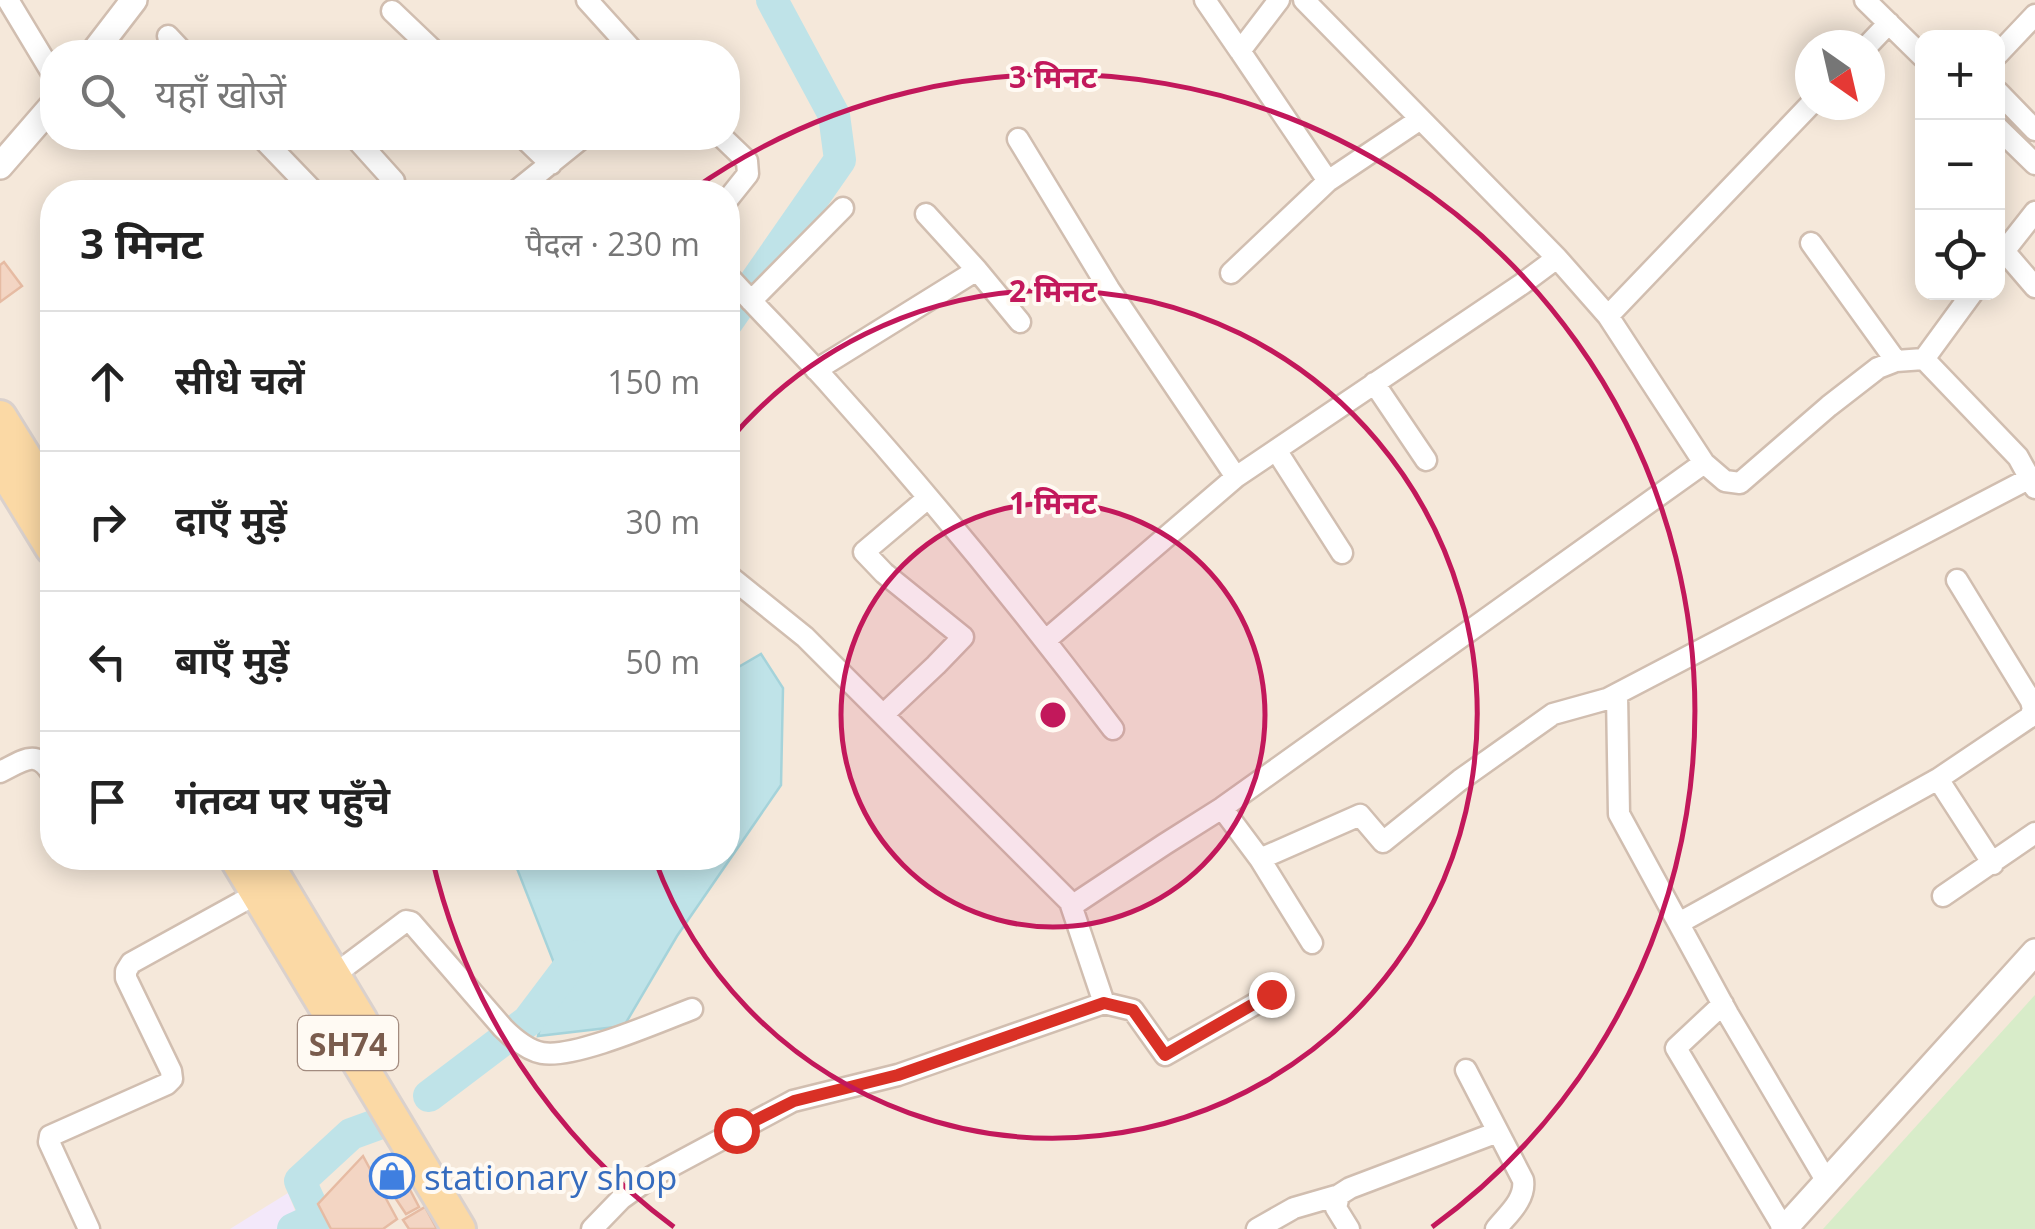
<!DOCTYPE html>
<html lang="hi">
<head>
<meta charset="utf-8">
<style>
  :root { --surface:#fff; --page:#f2f2f2; --text:#222; --muted:#767676; --line:#e0e0e0 }
  body { margin:0; font-family:"Open Sans","Noto Sans Devanagari",sans-serif; background:var(--page); color:var(--text) }
  .controls { position:absolute; right:30px; top:30px; display:grid; overflow:hidden; border-radius:20px; box-shadow:0 5px 25px #0003 }
  .controls button { width:90px; height:90px; display:grid; place-items:center; padding:0; border:0; border-bottom:2px solid var(--line); background:var(--surface); color:var(--text); font:50px sans-serif }
  .compass { position:absolute; left:1795px; top:30px; width:90px; height:90px; border-radius:50%; background:var(--surface); box-shadow:0 5px 25px #0003; rotate:146deg }
  .stop { position:absolute; width:30px; height:30px; margin:-22px; border:8px solid #d93025; border-radius:50%; background:#fff }
  .stop.end { background:#d93025; border-color:#fff; box-shadow:0 2px 10px #0008 }
  .list { margin:0; padding:0; list-style:none }
  h2 { display:flex; justify-content:space-between; align-items:center; height:130px; margin:0; padding:0 40px; font-size:42px }
  h2 small { font-size:32px; font-weight:400; color:var(--muted) }
  .list li { display:grid; grid-template-columns:65px 1fr auto; gap:30px; align-items:center; box-sizing:border-box; height:140px; padding:0 40px; border-top:2px solid var(--line) }
  .list b { display:block; font-size:38px; white-space:nowrap }
  .list em { font-size:32px; font-style:normal; color:var(--muted) }
  .icon { flex:none; width:55px; height:55px; fill:none; stroke:currentColor; stroke-width:2; stroke-linecap:round; stroke-linejoin:round }
  .map { position:relative; flex:none; width:2035px; height:1229px; overflow:hidden }
  .search { position:absolute; background:var(--surface); box-shadow:0 5px 25px #0003; left:40px; top:40px; width:700px; height:110px; display:flex; align-items:center; gap:25px; box-sizing:border-box; padding:0 35px; border-radius:40px; color:var(--muted); font-size:38px }
  .panel { position:absolute; background:var(--surface); box-shadow:0 5px 25px #0003; left:40px; top:180px; width:700px; height:690px; border-radius:40px }
  .map>svg:first-child { display:block }
  .residential { fill:#f5e8da; fill-rule:evenodd }
  .education { fill:#f3e8fa }
  .green { fill:#d8ecc9 }
  .water { fill:#bfe3e8; stroke:#a5d3da; stroke-width:2.5 }
  .lines { fill:none; stroke-linecap:round; stroke-linejoin:round }
  .river { stroke:#bfe3e8; stroke-width:32 }
  .building { fill:#f3d5c3; stroke:#e6bba3; stroke-width:2.5 }
  .minor-casing { stroke:#d1beb0; stroke-width:25 }
  .tertiary-casing { stroke:#d1beb0; stroke-width:30 }
  .primary-casing { stroke:#dad1cd; stroke-width:38 }
  .minor { stroke:#fff; stroke-width:20 }
  .tertiary { stroke:#fff; stroke-width:25 }
  .primary { stroke:#fbd9a5; stroke-width:32 }
  .route { stroke:#d93025; stroke-width:12 }
  .ring { fill:none; stroke:#c2185b; stroke-width:5 }
  .labels { text-anchor:middle; dominant-baseline:central; stroke-width:8; stroke-linejoin:round; paint-order:stroke }
  .shield { fill:#fffaf3; stroke:#a28b7f; stroke-width:2.5 }
  .shield-label { font-size:32px; font-weight:bold; fill:#7a5c4d }
  .shop-label { font-size:35px; fill:#366cbe; stroke:#fffaf3; text-anchor:start }
  .centre { fill:#c2185b; stroke:#fffaf3; stroke-width:5 }
  .ring-label { font-size:30px; text-anchor:middle; font-weight:bold; fill:#c2185b; stroke:#fffaf3; stroke-width:8; stroke-linejoin:round; paint-order:stroke }
</style>
</head>
<body>
<div class="map">
<svg width="2035" height="1229" viewBox="0 0 2035 1229">
  <rect width="100%" height="100%" fill="#fdf6ec"/>
  <path class="residential" d="M0 0H2035V1229H0ZM1922 38H1998V292H1922ZM1810 45H1870V105H1810ZM52 52H728V138H52ZM52 192H728V858H52Z"/>
  <path class="education" d="M288 1193 298 1218 277 1229H230Z"/>
  <path class="green" d="M2035 995V1229H1823Z"/>
  <path class="water" d="M761 654 783 688 781 785 677 936 624 1026 538 1036 556 968 516 866 521 858H728V657L735 669Z"/>
  <g class="lines">
    <path class="river" d="M728 321 840 160 834 115 772 0
      M429 1096 528 1021 577 956
      M293 1229 317 1218 300 1181 351 1134 384 1122"/>
  </g>
  <path class="building" d="M4 262 22 286 0 302V265Z
    M363 1156 397 1219 383 1229H331L318 1204Z
    M392 1160 405 1183 393 1192 380 1168Z
    M408 1186 419 1207 406 1214 394 1196Z
    M425 1207 437 1229H409L403 1220Z"/>
  <g class="lines">
    <defs>
      <path id="minor" d="M8 0 52 73
        M587 0 634 52
        M1205 0 1240 51 1279 0
        M1304 0 1557 258 1608 316 1810 105
        M1865 0 1922 56
        M392 11 435 52
        M168 36 183 52
        M1868 45 1889 23
        M1240 51 1328 181
        M1998 54 2035 15
        M1998 92 2035 130
        M1998 128 2035 164
        M262 138 314 192
        M358 138V141L394 181
        M524 138 551 164
        M723 138 747 161 748 174 728 199
        M1018 139 1109 289 1236 477 1276 450
        M515 192 582 138
        M926 214 977 270
        M1811 243 1896 361
        M2004 251 2035 287
        M1998 259 2035 212
        M1231 273 1328 181 1419 120
        M728 276C762 313 798 349 832 387 931 497 1024 611 1113 729
        M1973 292 1924 359 2018 457 2035 488
        M751 301 843 208
        M1608 316 1704 463
        M816 370 977 270 1020 322
        M1374 383 1426 460
        M1342 553 1276 450 1522 284 1557 258
        M728 575 805 637 1070 902 1076 903 1165 844 1222 808 1704 463 1725 481 1740 483 1829 406 1878 368 1896 361 1924 359
        M1046 640 1236 477
        M1617 694 1619 814 1728 1014 1827 1182
        M883 715 936 665 963 637 884 573 864 552 928 498
        M0 772C23 761 36 748 52 774
        M1938 779 2030 717 2033 709 2031 701 1957 580
        M1222 808 1260 859 1312 943
        M1260 859 1360 815 1383 842 1460 780 1553 714 1607 699 2030 478
        M1943 896 2035 833
        M1679 923 1938 779 1993 864
        M334 975 406 921 411 922 503 1028C514 1039 527 1050 542 1053 574 1059 660 1021 692 1009
        M1104 1003 1133 1010 1165 1055 1271 995
        M1723 1004 1676 1048 1784 1229
        M1466 1070 1523 1180C1526 1200 1507 1215 1496 1229
        M1339 1195 1336 1208 1349 1229
        M89 1229 49 1142 50 1136 167 1084 172 1079 171 1071 126 978V971L131 963 267 888
        M592 1229 621 1199 653 1176 793 1101 898 1075 1104 1003 1070 902
        M1257 1229 1294 1208 1339 1195 1350 1188 1498 1132"/>
      <path id="tertiary" d="M94 52 134 0
        M0 166 52 106
        M1784 1229 2035 952"/>
      <path id="primary" d="M0 417 52 501
        M0 463 52 548
        M236 858 459 1229
        M263 858 361 1021"/>
    </defs>
    <use href="#minor" class="minor-casing"/>
    <use href="#tertiary" class="tertiary-casing"/>
    <use href="#primary" class="primary-casing"/>
    <use href="#minor" class="minor"/>
    <use href="#tertiary" class="tertiary"/>
    <use href="#primary" class="primary"/>
  </g>
  <g class="lines">
    <path class="route" d="M736 1130 794 1101 898 1075 1104 1003 1133 1010 1165 1055 1271 994"/>
  </g>
  <circle cx="1053" cy="715" r="212" fill="#c2185b" fill-opacity=".12"/>
  <g class="ring">
    <circle cx="1053" cy="715" r="212"/>
    <path d="M728 442A424 424 0 1 1 655 860"/>
    <path d="M674 1227A637 637 0 0 1 432 858M692 190A637 637 0 0 1 1432 1227"/>
  </g>
  <defs>
    <symbol id="shop-ring" viewBox="-11 -11 22 22"><circle r="9.5" fill="#fffaf3" stroke="#3f7fe0" stroke-width="1.5"/><path d="M-5-2.5h2.3a2.7 3.5 0 0 1 5.4 0H5L5.5 6h-11ZM-1.5-2.5h3a1.5 2.3 0 0 0-3 0Z" fill="#3f7fe0"/></symbol>
  </defs>
  <g fill-rule="evenodd">
    <use href="#shop-ring" x="367" y="1151" width="50" height="50"/>
  </g>
  <g class="labels">
    <rect class="shield" x="298" y="1016" width="100" height="54" rx="8"/>
    <g class="shield-label">
      <text x="348" y="1043">SH74</text>
    </g>
    <g class="shop-label">
      <text x="424" y="1176">stationary shop</text>
    </g>
  </g>
  <circle cx="1053" cy="715" r="15" class="centre"/>
  <g class="ring-label">
    <text x="1053" y="88">3 मिनट</text>
    <text x="1053" y="302">2 मिनट</text>
    <text x="1053" y="514">1 मिनट</text>
  </g>
</svg>
<div class="controls">
<button>+</button>
<button>−</button>
<button><svg class="icon" aria-label="locate" viewBox="0 0 24 24"><circle cx="12" cy="12" r="6"/><path d="M12 2v4M12 18v4M2 12h4M18 12h4"/></svg></button>
</div>
<svg class="compass" viewBox="-18 -18 36 36"><path d="M0-13l5 13h-10z" fill="#e53935"/><path d="M0 13l5-13h-10z" fill="#767676"/></svg>
<div class="stop" style="left:736px;top:1130px"></div>
<div class="stop end" style="left:1271px;top:994px"></div>
<div class="search"><svg class="icon" aria-label="search" viewBox="0 0 24 24"><circle cx="10" cy="10" r="6"/><path d="M15 15l6 6"/></svg>यहाँ खोजें</div>
<section class="panel">
<h2>3 मिनट<small>पैदल · 230 m</small></h2>
<ul class="list">
<li><svg class="icon" aria-label="ahead" viewBox="0 0 24 24"><path d="M12 20V5M6 11l6-6 6 6"/></svg><div><b>सीधे चलें</b></div><em>150 m</em></li>
<li><svg class="icon" aria-label="right" viewBox="0 0 24 24"><path d="M7 20v-9h11M14 6l5 5-5 5"/></svg><div><b>दाएँ मुड़ें</b></div><em>30 m</em></li>
<li><svg class="icon" aria-label="left" viewBox="0 0 24 24"><path d="M17 20v-9H6M10 6l-5 5 5 5"/></svg><div><b>बाएँ मुड़ें</b></div><em>50 m</em></li>
<li><svg class="icon" aria-label="arrive" viewBox="0 0 24 24"><path d="M6 21V4h12l-3 4 3 4H6"/></svg><div><b>गंतव्य पर पहुँचे</b></div></li>
</ul>
</section>
</div>
</body>
</html>
